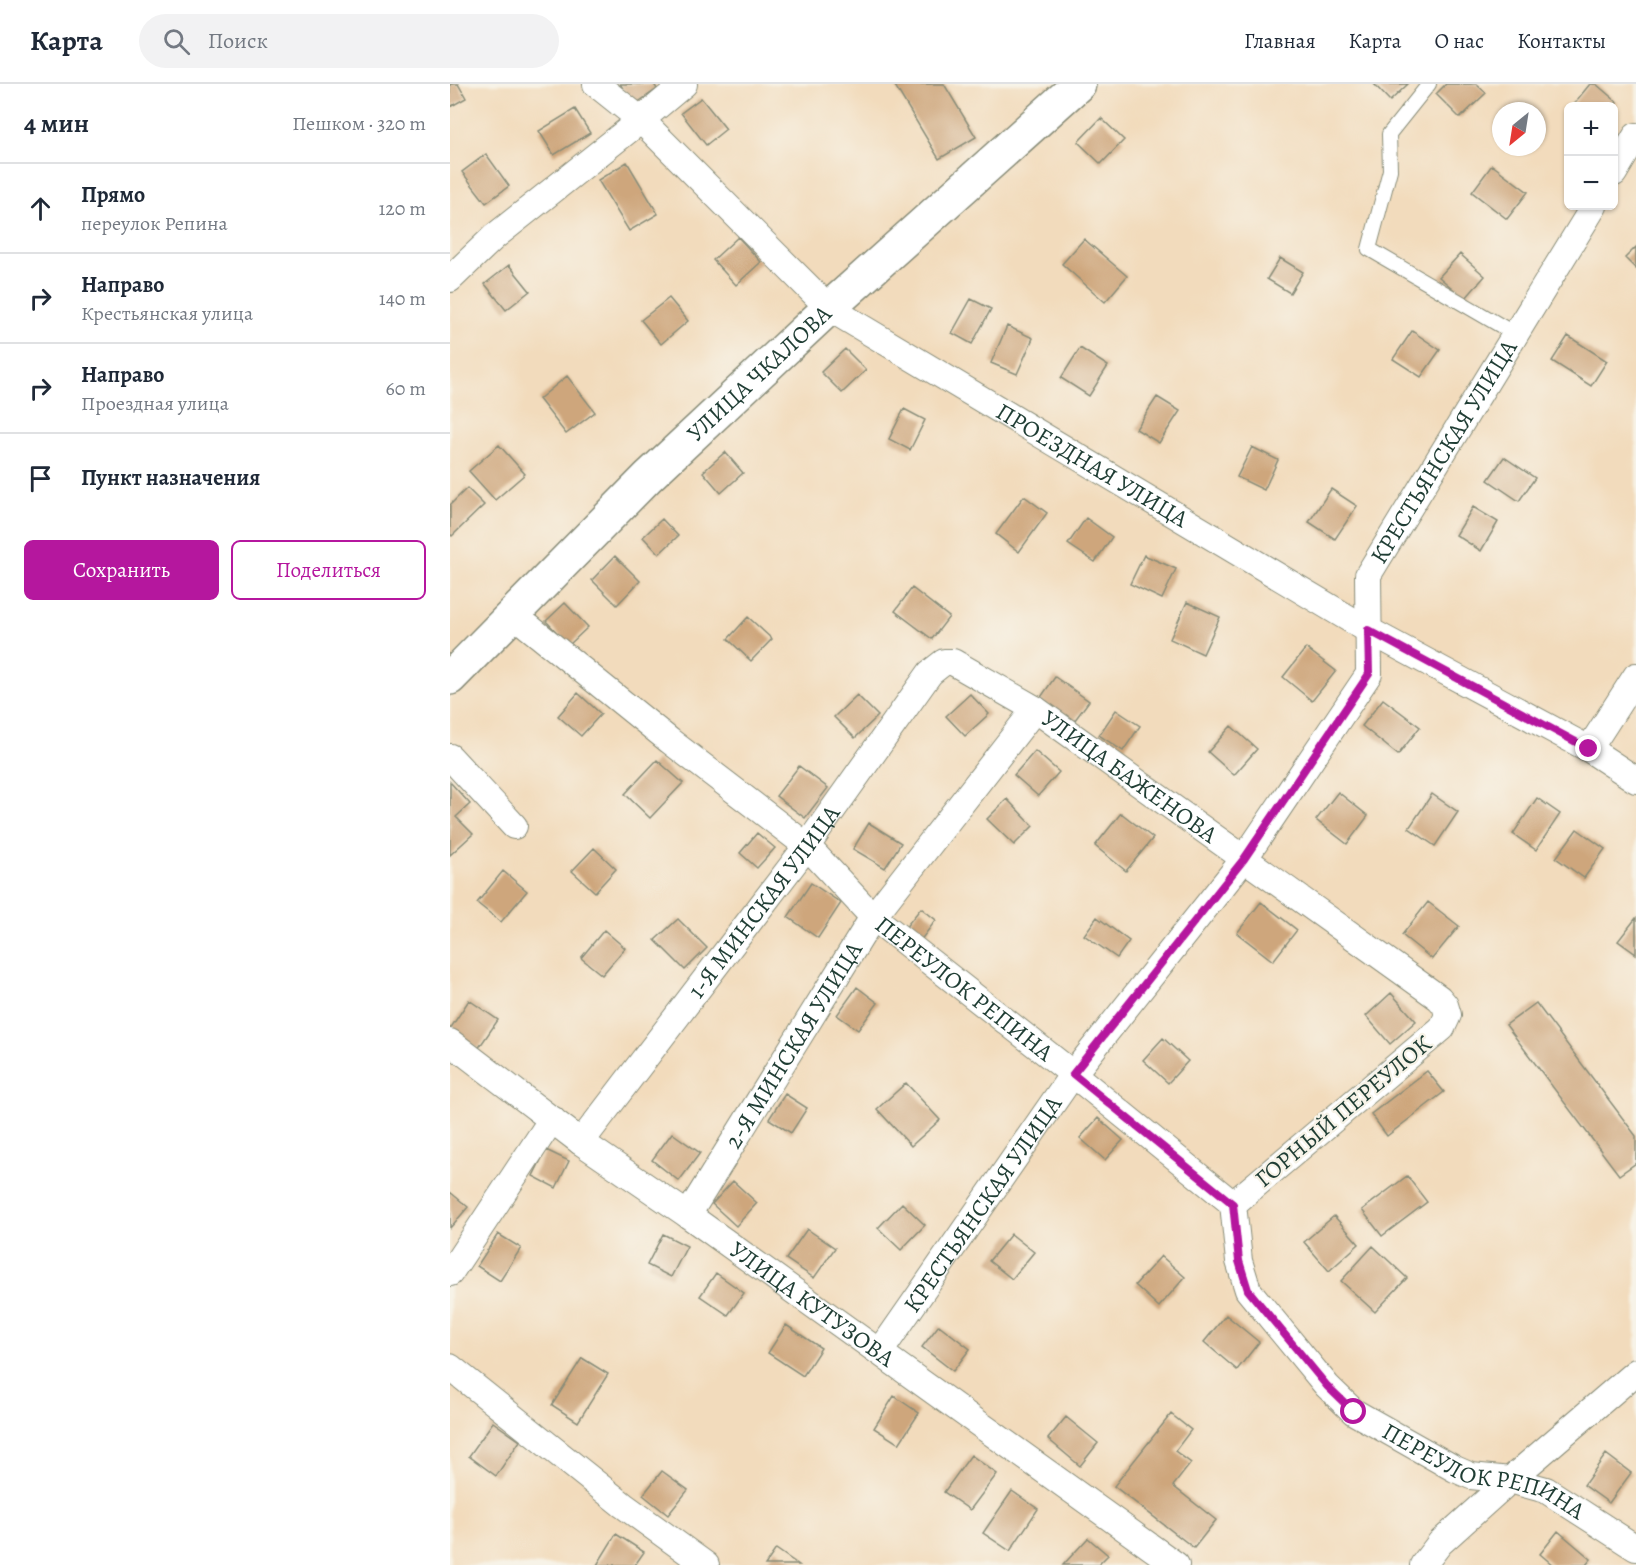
<!DOCTYPE html>
<html lang="ru">
<head>
<meta charset="utf-8">
<style>
  :root { --surface:#fff; --page:#f2f2f3; --text:#1f2937; --muted:#747a83; --line:#e0e1e3; --accent:#b5179e }
  body { margin:0; font-family:Alegreya,serif; background:var(--page); color:var(--text) }
  .controls { position:absolute; right:18px; top:18px; display:grid; overflow:hidden; border-radius:9px; box-shadow:0 2px 4px #0004 }
  .controls button { width:54px; height:54px; display:grid; place-items:center; padding:0; border:0; border-bottom:2px solid var(--line); background:var(--surface); color:var(--text); font:30px sans-serif }
  .compass { position:absolute; left:1042px; top:18px; width:54px; height:54px; border-radius:50%; background:var(--surface); box-shadow:0 2px 4px #0004; rotate:210deg }
  .stop { position:absolute; width:18px; height:18px; margin:-14px; border:4px solid #b5179e; border-radius:50%; background:#fff }
  .stop.end { background:#b5179e; border-color:#fff; box-shadow:0 2px 6px #0008 }
  .list { margin:0; padding:0; list-style:none }
  h2 { display:flex; justify-content:space-between; align-items:center; height:78px; margin:0; padding:0 24px; font-size:26px }
  h2 small { font-size:20px; font-weight:400; color:var(--muted) }
  .list li { display:grid; grid-template-columns:39px 1fr auto; gap:18px; align-items:center; box-sizing:border-box; height:90px; padding:0 24px; border-top:2px solid var(--line) }
  .list b { display:block; font-size:22px; white-space:nowrap }
  .list p { margin:0; font-size:20px; white-space:nowrap; color:var(--muted) }
  .list em { font-size:20px; font-style:normal; color:var(--muted) }
  .actions { display:flex; gap:12px; padding:18px 24px }
  .actions a { flex:1; padding:14px 0; border:2px solid var(--accent); border-radius:9px; text-align:center; font-size:21px; color:var(--accent) }
  .actions .main { background:var(--accent); color:#fff }
  .icon { flex:none; width:33px; height:33px; fill:none; stroke:currentColor; stroke-width:2; stroke-linecap:round; stroke-linejoin:round }
  .map { position:relative; flex:none; width:1186px; height:1481px; overflow:hidden }
  header { display:flex; align-items:center; gap:36px; box-sizing:border-box; height:84px; padding:0 30px; background:var(--surface); border-bottom:2px solid var(--line) }
  header strong { font-size:28px }
  nav { display:flex; gap:33px; margin-inline-start:auto; font-size:21px }
  .search { width:420px; height:54px; background:var(--page); display:flex; align-items:center; gap:15px; box-sizing:border-box; padding:0 21px; border-radius:33px; color:var(--muted); font-size:22px }
  main { display:flex }
  aside { flex:1; background:var(--surface) }
  .map>svg:first-child { display:block }
  .building { fill:#cea67b }
  .lines { fill:none; stroke-linecap:round; stroke-linejoin:round }
  .service-casing { stroke:#888c78; stroke-width:16 }
  .minor-casing { stroke:#888c78; stroke-width:28 }
  .primary-casing { stroke:#888c78; stroke-width:36 }
  .service { stroke:#fff; stroke-width:14 }
  .minor { stroke:#fff; stroke-width:26 }
  .primary { stroke:#fff; stroke-width:33 }
  .route { stroke:#b5179e; stroke-width:8 }
  .labels { text-anchor:middle; dominant-baseline:central; stroke-width:4.5; stroke-linejoin:round; paint-order:stroke }
  .street-label { font-size:24px; fill:#1f3d34; stroke:#f7f3e8 }
</style>
</head>
<body>
<header>
<strong>Карта</strong>
<div class="search"><svg class="icon" aria-label="search" viewBox="0 0 24 24"><circle cx="10" cy="10" r="6"/><path d="M15 15l6 6"/></svg>Поиск</div>
<nav><a>Главная</a><a>Карта</a><a>О нас</a><a>Контакты</a></nav>
</header>
<main>
<aside>
<h2>4 мин<small>Пешком · 320 m</small></h2>
<ul class="list">
<li><svg class="icon" aria-label="ahead" viewBox="0 0 24 24"><path d="M12 20V5M6 11l6-6 6 6"/></svg><div><b>Прямо</b><p>переулок Репина</p></div><em>120 m</em></li>
<li><svg class="icon" aria-label="right" viewBox="0 0 24 24"><path d="M7 20v-9h11M14 6l5 5-5 5"/></svg><div><b>Направо</b><p>Крестьянская улица</p></div><em>140 m</em></li>
<li><svg class="icon" aria-label="right" viewBox="0 0 24 24"><path d="M7 20v-9h11M14 6l5 5-5 5"/></svg><div><b>Направо</b><p>Проездная улица</p></div><em>60 m</em></li>
<li><svg class="icon" aria-label="arrive" viewBox="0 0 24 24"><path d="M6 21V4h12l-3 4 3 4H6"/></svg><div><b>Пункт назначения</b></div></li>
</ul>
<div class="actions"><a class="main">Сохранить</a><a>Поделиться</a></div>
</aside>
<div class="map">
<svg width="1186" height="1481" viewBox="0 0 1186 1481">
  <rect width="100%" height="100%" fill="#f7f3e8"/>
  <filter id="ink" filterUnits="userSpaceOnUse"><feTurbulence type="fractalNoise" baseFrequency=".0167" numOctaves="2"/><feDisplacementMap in="SourceGraphic" scale="12" xChannelSelector="R" yChannelSelector="G"/><feConvolveMatrix kernelMatrix="1 2 1 2 8 2 1 2 1" color-interpolation-filters="sRGB"/></filter>
  <filter id="wash" filterUnits="userSpaceOnUse"><feTurbulence type="fractalNoise" baseFrequency=".008" numOctaves="4" result="noise"/><feDisplacementMap in="SourceGraphic" scale="24" xChannelSelector="R" yChannelSelector="G"/><feGaussianBlur stdDeviation="1.35" result="paint"/><feColorMatrix in="noise" values="0 0 0 0 0 0 0 0 0 0 0 0 0 0 0 0 0 1.4 0 .05"/><feComposite in="paint" operator="in"/></filter>
  <g filter="url(#wash)">
    <rect width="100%" height="100%" fill="#f2dbbc"/>
    <g id="blocks">
      <path class="building" d="M0 0H8L16 14 0 23Z
        M170 0H204L207 5 184 21Z
        M444 0H494L526 53 489 75Z
        M924 0H958L940 17Z
        M996 0H1026L1036 9 1010 34 986 10Z
        M1140 0H1146L1167 18 1163 22H1122Z
        M251 14 276 45 256 61 231 29Z
        M125 25 140 49 104 71 89 47Z
        M651 34 674 56 651 80 628 58Z
        M36 70 59 102 36 119 12 88Z
        M177 78 208 130 179 147 148 96Z
        M1042 81 1078 108 1057 135 1022 108Z
        M288 153 311 178 286 201 263 176Z
        M634 155 677 192 655 218 612 180Z
        M1186 163V185L1175 174Z
        M1010 170 1035 192 1015 215 989 193Z
        M830 174 853 188 840 209 817 195Z
        M59 181 80 207 56 226 35 200Z
        M219 214 238 237 211 260 191 236Z
        M521 215 541 225 522 260 502 249Z
        M557 242 583 254 567 290 541 279Z
        M962 247 990 266 971 293 943 275Z
        M1118 252 1157 277 1141 302 1102 277Z
        M630 264 658 282 639 312 611 294Z
        M395 265 416 286 392 309 371 288Z
        M117 292 145 328 116 350 89 315Z
        M707 313 730 327 709 359 686 345Z
        M454 325 475 336 460 366 439 355Z
        M49 361 75 390 45 416 19 387Z
        M802 363 828 376 814 406 787 393Z
        M275 368 293 389 271 409 253 388Z
        M1054 373 1085 394 1069 417 1038 396Z
        M17 404 34 421 2 452 0 450V421Z
        M881 405 907 422 885 455 859 438Z
        M574 412 597 429 569 468 546 450Z
        M1023 423 1048 438 1031 467 1006 451Z
        M636 434 662 453 645 478 618 460Z
        M212 435 228 452 209 470 193 453Z
        M694 471 726 485 712 515 680 500Z
        M165 472 190 497 167 521 142 496Z
        M462 504 499 533 482 555 445 527Z
        M737 518 770 533 753 570 720 555Z
        M115 519 138 543 119 561 96 537Z
        M298 533 322 555 301 577 278 555Z
        M856 564 886 587 862 617 833 593Z
        M605 593 639 617 622 640 589 616Z
        M128 609 151 630 131 652 108 632Z
        M520 610 539 630 515 652 496 632Z
        M407 611 428 632 405 654 384 633Z
        M933 615 970 643 948 671 912 642Z
        M666 626 690 642 673 667 649 651Z
        M781 642 807 665 784 691 758 668Z
        M585 667 609 688 588 712 564 691Z
        M207 676 233 699 200 734 175 710Z
        M349 682 378 704 355 734 326 712Z
        M0 698 20 720 6 733 23 750 0 771Z
        M888 708 918 732 897 760 866 736Z
        M982 710 1008 728 985 762 959 744Z
        M1087 714 1110 730 1086 766 1063 750Z
        M557 715 583 742 564 761 537 735Z
        M671 729 703 754 676 787 645 762Z
        M419 739 451 759 435 784 403 765Z
        M1127 745 1155 765 1134 794 1106 774Z
        M307 749 325 764 307 784 290 769Z
        M144 764 166 785 145 808 122 787Z
        M53 787 77 807 51 838 27 819Z
        M361 799 391 819 368 854 338 833Z
        M811 818 847 846 823 877 787 849Z
        M978 818 1009 842 982 875 952 851Z
        M471 824 486 836 470 857 454 845Z
        M647 833 679 857 667 874 634 851Z
        M1186 834V870L1168 857Z
        M228 835 257 864 235 886 205 856Z
        M154 846 175 864 152 891 131 874Z
        M407 903 428 919 408 946 387 931Z
        M941 909 966 937 940 960 916 932Z
        M19 916 48 936 28 965 0 945Z
        M1086 919 1186 1052V1079L1169 1091 1056 941Z
        M713 954 738 977 718 999 693 976Z
        M977 987 994 1008 937 1052 921 1030Z
        M456 999 490 1036 461 1062 427 1025Z
        M335 1010 357 1024 341 1049 319 1035Z
        M648 1034 673 1056 655 1076 630 1054Z
        M222 1049 250 1069 229 1097 202 1076Z
        M96 1066 119 1077 106 1104 83 1092Z
        M957 1092 977 1118 932 1152 912 1126Z
        M283 1097 307 1119 286 1142 262 1120Z
        M0 1108 18 1123 0 1144Z
        M452 1119 475 1141 451 1166 428 1144Z
        M884 1132 909 1160 879 1187 854 1158Z
        M357 1145 385 1164 364 1194 336 1175Z
        M48 1150 71 1164 50 1197 27 1182Z
        M213 1150 237 1162 221 1193 197 1181Z
        M561 1150 584 1168 562 1195 539 1177Z
        M923 1162 957 1194 925 1228 891 1197Z
        M711 1172 735 1193 709 1223 685 1201Z
        M266 1189 294 1209 278 1231 250 1212Z
        M776 1231 809 1258 787 1286 754 1258Z
        M336 1241 371 1264 353 1292 318 1269Z
        M489 1241 520 1265 503 1287 472 1263Z
        M132 1274 158 1290 128 1338 102 1321Z
        M444 1312 469 1329 449 1360 424 1344Z
        M721 1330 741 1346 725 1367 741 1379 723 1402 766 1436 744 1464 664 1402Z
        M616 1333 648 1359 630 1382 598 1355Z
        M43 1338 70 1357 46 1392 19 1372Z
        M1156 1370 1181 1389 1159 1419 1134 1401Z
        M521 1371 547 1390 520 1426 494 1408Z
        M212 1387 238 1406 218 1431 193 1411Z
        M562 1407 588 1425 560 1467 533 1449Z
        M1108 1447 1141 1475 1136 1481H1103L1090 1470Z
        M166 1450 194 1468 185 1481H147Z
        M638 1454 658 1471 648 1481H613Z
        M326 1465 349 1481H315Z"/>
    </g>
  </g>
  <g filter="url(#ink)">
    <use href="#blocks" fill-opacity="0" stroke="#888c78" stroke-width="1.5"/>
    <g class="lines">
      <defs>
        <path id="service" d="M979 0 939 50 940 86 919 165 1065 250"/>
        <g id="minor">
          <path id="s1" d="M146 0 191 36 379 224 918 546 1139 665 1186 696"/>
          <path d="M1164 89 1186 52"/>
          <path d="M0 195 44 153 191 36 234 0"/>
          <path id="s2" d="M64 531 220 657 357 762 423 833 623 990 783 1120 789 1177 798 1206 877 1302 904 1328 1005 1385 1021 1392 1060 1396 1096 1406 1186 1464"/>
          <path d="M1139 665 1186 592"/>
          <path d="M0 673 64 742"/>
          <path id="s3" d="M0 958 131 1058 238 1131 726 1481"/>
          <path id="s4" d="M131 1058 357 762 480 589 494 578H503L585 625 989 914 995 921 998 931 992 944 783 1120"/>
          <path id="s5" d="M238 1131 423 833 585 625"/>
          <path d="M0 1189 102 1035"/>
          <path id="s6" d="M430 1268 623 990 794 775 919 590 918 491 1144 122"/>
          <path d="M0 1283 173 1421 256 1481"/>
          <path d="M973 1481 990 1459 1060 1396 1186 1288"/>
        </g>
        <g id="primary">
          <path id="s7" d="M0 594 198 393 379 224 629 0"/>
        </g>
      </defs>
      <use href="#service" class="service-casing"/>
      <use href="#minor" class="minor-casing"/>
      <use href="#primary" class="primary-casing"/>
      <use href="#service" class="service"/>
      <use href="#minor" class="minor"/>
      <use href="#primary" class="primary"/>
    </g>
  </g>
  <g class="lines" filter="url(#ink)">
    <path class="route" d="M904 1328 877 1302 798 1206 789 1177 783 1120 623 990 794 775 919 590 918 546 1139 665"/>
  </g>
  <g class="labels">
    <g class="street-label">
      <text stroke="none"><textPath href="#s7" startOffset="434">УЛИЦА ЧКАЛОВА</textPath></text>
      <text stroke="none"><textPath href="#s6" startOffset="1080">КРЕСТЬЯНСКАЯ УЛИЦА</textPath></text>
      <text stroke="none"><textPath href="#s1" startOffset="630">ПРОЕЗДНАЯ УЛИЦА</textPath></text>
      <text stroke="none"><textPath href="#s4" startOffset="822">УЛИЦА БАЖЕНОВА</textPath></text>
      <text stroke="none"><textPath href="#s4" startOffset="302">1-Я МИНСКАЯ УЛИЦА</textPath></text>
      <text stroke="none"><textPath href="#s2" startOffset="586">ПЕРЕУЛОК РЕПИНА</textPath></text>
      <text stroke="none"><textPath href="#s5" startOffset="200">2-Я МИНСКАЯ УЛИЦА</textPath></text>
      <text transform="translate(893 1027) rotate(-40)">ГОРНЫЙ ПЕРЕУЛОК</text>
      <text stroke="none"><textPath href="#s6" startOffset="180">КРЕСТЬЯНСКАЯ УЛИЦА</textPath></text>
      <text stroke="none"><textPath href="#s3" startOffset="447">УЛИЦА КУТУЗОВА</textPath></text>
      <text stroke="none"><textPath href="#s2" startOffset="1324">ПЕРЕУЛОК РЕПИНА</textPath></text>
    </g>
  </g>
</svg>
<div class="controls">
<button>+</button>
<button>−</button>
</div>
<svg class="compass" viewBox="-18 -18 36 36"><path d="M0-13l5 13h-10z" fill="#e53935"/><path d="M0 13l5-13h-10z" fill="#747a83"/></svg>
<div class="stop" style="left:904px;top:1328px"></div>
<div class="stop end" style="left:1139px;top:665px"></div>
</div>
</main>
</body>
</html>
